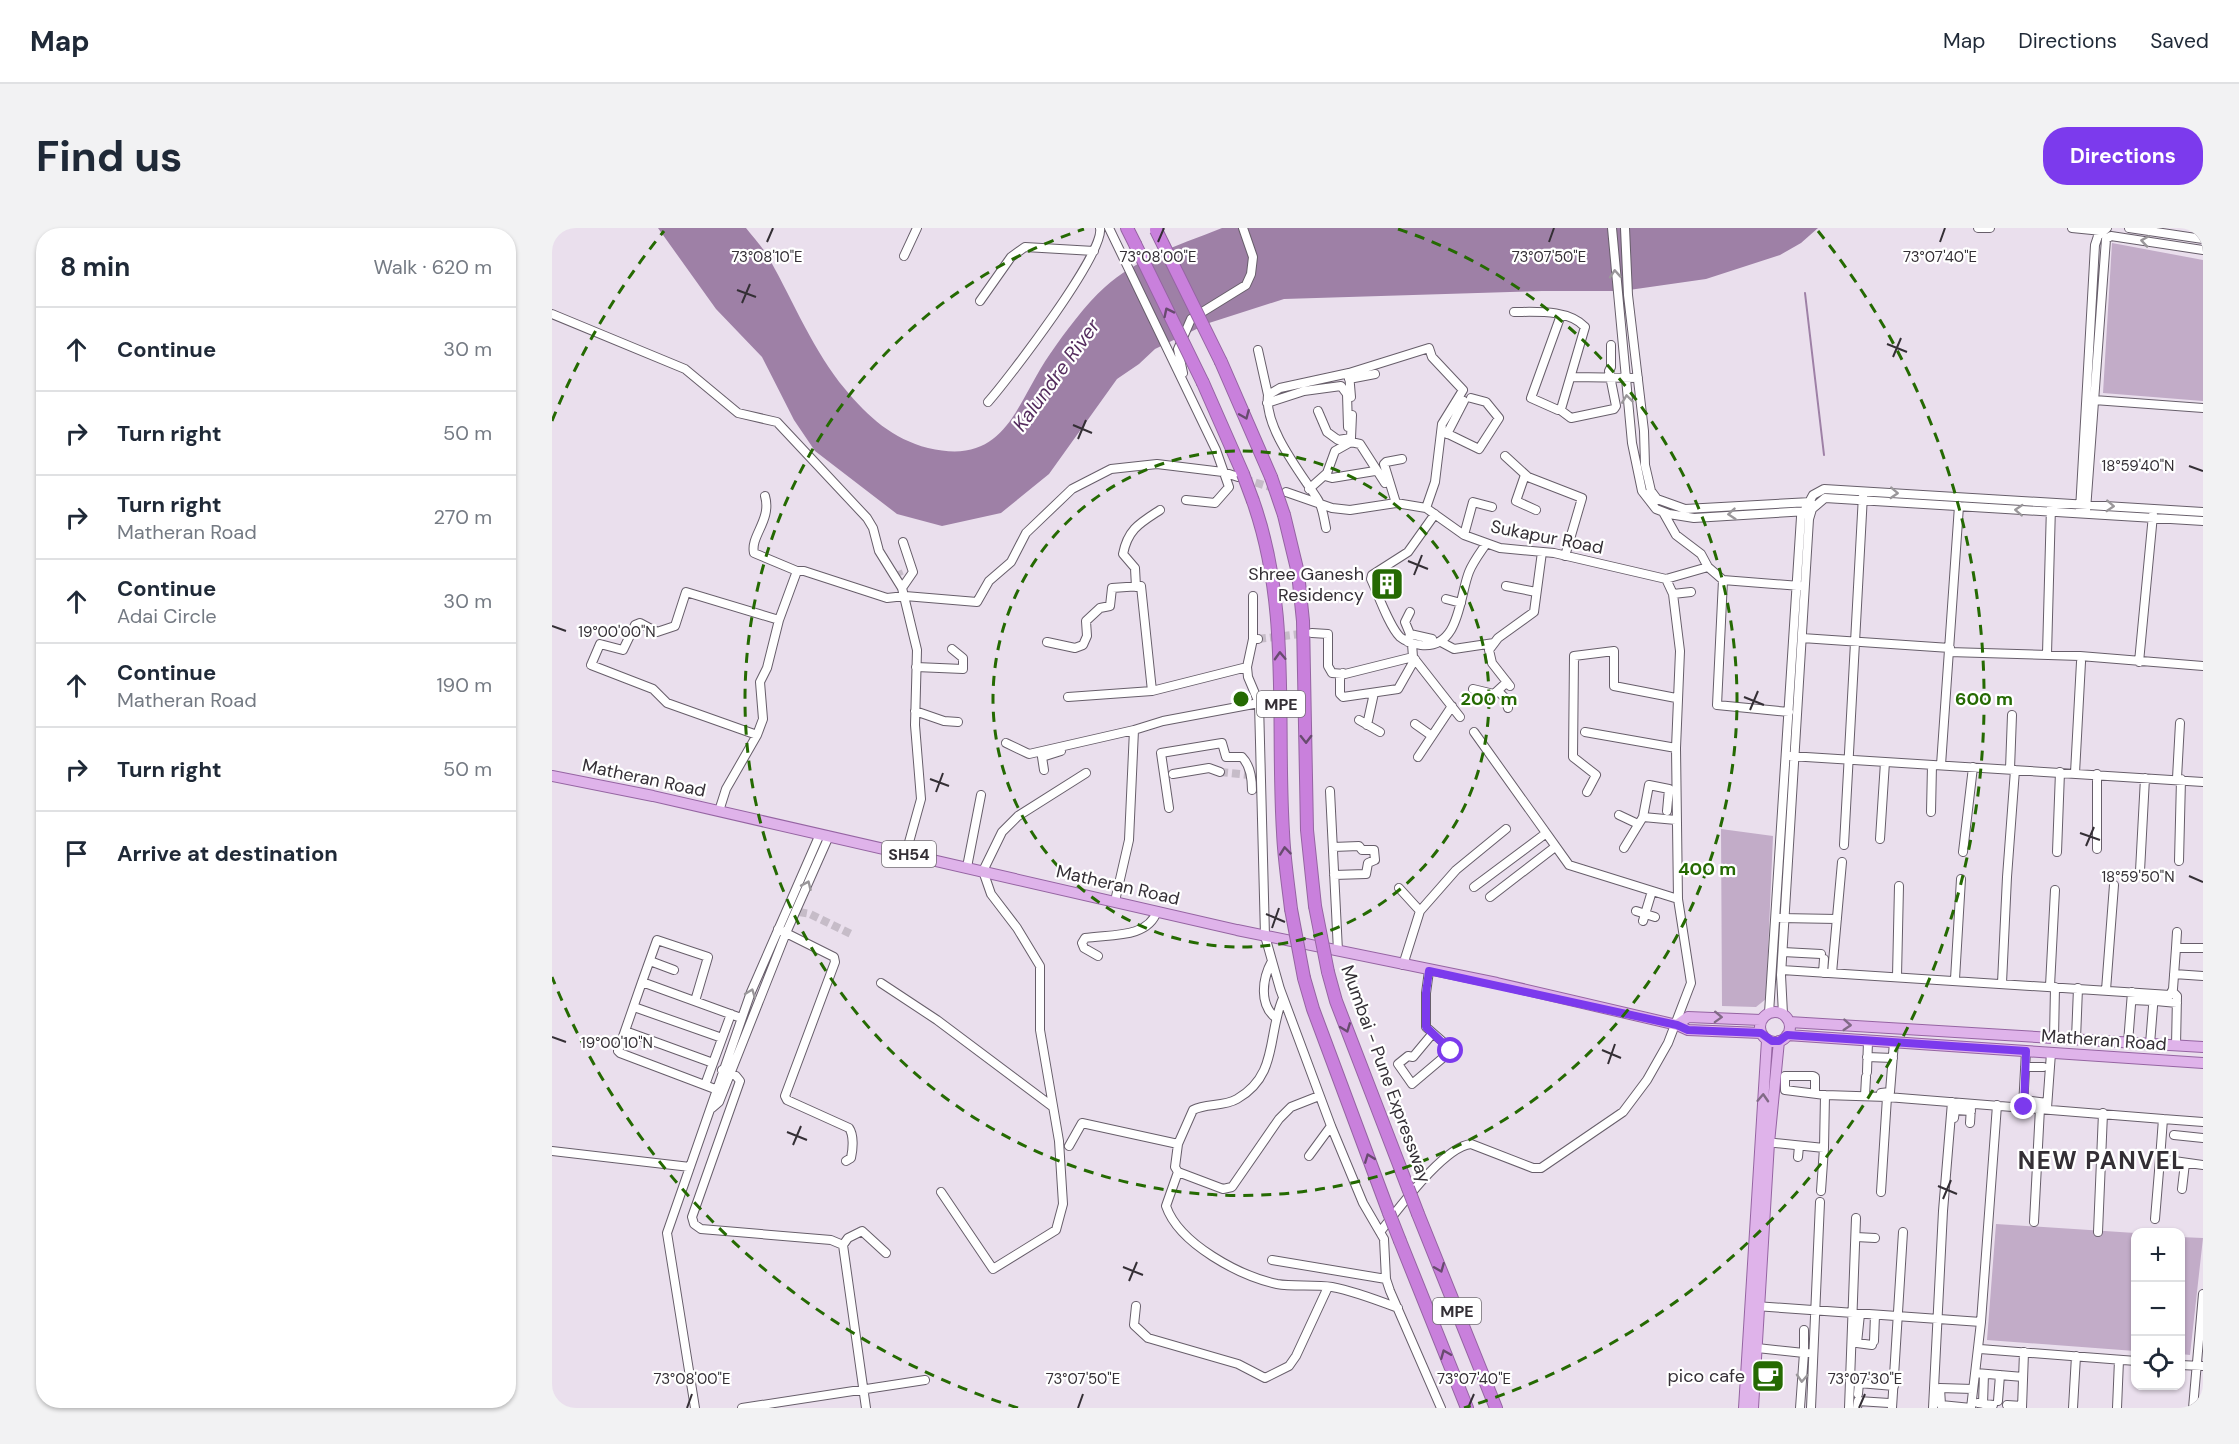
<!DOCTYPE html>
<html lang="en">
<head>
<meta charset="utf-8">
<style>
  :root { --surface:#fff; --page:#f2f2f3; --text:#1f2937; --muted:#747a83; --line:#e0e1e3; --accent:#7c3aed }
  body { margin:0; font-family:"DM Sans",sans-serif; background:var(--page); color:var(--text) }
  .controls { position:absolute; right:18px; bottom:18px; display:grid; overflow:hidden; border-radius:12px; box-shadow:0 2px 4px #0004 }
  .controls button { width:54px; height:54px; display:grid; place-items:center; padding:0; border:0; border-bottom:2px solid var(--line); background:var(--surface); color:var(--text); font:30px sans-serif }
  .stop { position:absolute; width:18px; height:18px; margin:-14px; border:4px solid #7c3aed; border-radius:50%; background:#fff }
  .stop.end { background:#7c3aed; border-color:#fff; box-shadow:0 2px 6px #0008 }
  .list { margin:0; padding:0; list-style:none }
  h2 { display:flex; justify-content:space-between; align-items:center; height:78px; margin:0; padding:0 24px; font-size:26px }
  h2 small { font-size:20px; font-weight:400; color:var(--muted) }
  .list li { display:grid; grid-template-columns:39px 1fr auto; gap:18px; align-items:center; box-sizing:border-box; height:84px; padding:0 24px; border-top:2px solid var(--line) }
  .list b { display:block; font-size:22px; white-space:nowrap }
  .list p { margin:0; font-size:20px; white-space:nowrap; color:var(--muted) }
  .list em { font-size:20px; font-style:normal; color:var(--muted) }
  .icon { flex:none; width:33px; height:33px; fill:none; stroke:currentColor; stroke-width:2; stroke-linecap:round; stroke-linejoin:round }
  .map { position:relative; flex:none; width:1651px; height:1180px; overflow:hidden; border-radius:24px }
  header { display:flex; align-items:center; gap:36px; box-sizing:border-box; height:84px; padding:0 30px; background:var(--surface); border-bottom:2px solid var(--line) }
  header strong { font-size:28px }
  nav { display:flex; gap:33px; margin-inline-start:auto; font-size:21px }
  .intro { display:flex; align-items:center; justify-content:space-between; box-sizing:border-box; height:144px; padding:0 36px }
  h1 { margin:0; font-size:42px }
  .button { padding:15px 27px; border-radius:24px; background:var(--accent); color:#fff; font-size:21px; font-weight:700 }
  main { display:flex; gap:36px; padding:0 36px }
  aside { flex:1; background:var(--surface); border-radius:24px; box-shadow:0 2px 4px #0004 }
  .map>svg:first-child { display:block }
  .green { fill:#c2acc8 }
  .water { fill:#9e80a6 }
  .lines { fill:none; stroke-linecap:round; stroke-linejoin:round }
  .stream { stroke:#9e80a6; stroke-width:2 }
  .minor-tunnel { stroke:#c6bcc8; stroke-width:8; stroke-dasharray:8 4; stroke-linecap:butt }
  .minor-casing { stroke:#675e6a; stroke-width:10 }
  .major-casing { stroke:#9564a2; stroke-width:12 }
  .highway-casing { stroke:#9564a2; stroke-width:14 }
  .minor { stroke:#fff; stroke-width:8 }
  .major { stroke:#dfb3ea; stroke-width:10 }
  .highway { stroke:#c980dc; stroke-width:12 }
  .highway-bridge-casing { stroke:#9564a2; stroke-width:14; stroke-linecap:butt }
  .highway-bridge { stroke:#c980dc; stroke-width:12 }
  .oneway { stroke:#9a979a }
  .oneway2 { stroke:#684b6f }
  .oneway3 { stroke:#816a86 }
  .route { stroke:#7c3aed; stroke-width:8 }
  .ticks { fill:none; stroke:#342f35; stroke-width:2 }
  .ring { fill:none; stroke:#256a02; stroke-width:3; stroke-dasharray:10 8 }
  .labels { text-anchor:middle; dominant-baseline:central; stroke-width:4.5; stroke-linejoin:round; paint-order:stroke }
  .shield { fill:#fff; stroke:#716d72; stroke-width:1.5 }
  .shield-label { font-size:16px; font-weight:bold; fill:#342f35 }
  .street-label { font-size:18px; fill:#342f35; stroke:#fff }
  .poi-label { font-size:18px; fill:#342f35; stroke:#fff; text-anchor:end }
  .water-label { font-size:20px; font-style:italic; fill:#542c5e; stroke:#fff }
  .district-label { font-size:24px; font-weight:bold; letter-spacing:1.5px; fill:#342f35; stroke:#fff }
  .ticks-label { font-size:15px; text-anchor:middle; fill:#342f35; stroke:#fff; stroke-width:4.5; stroke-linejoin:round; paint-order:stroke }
  .centre { fill:#256a02; stroke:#fff; stroke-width:3 }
  .ring-label { font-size:18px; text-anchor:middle; font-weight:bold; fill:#256a02; stroke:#fff; stroke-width:4.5; stroke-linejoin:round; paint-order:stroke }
</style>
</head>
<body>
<header>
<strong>Map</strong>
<nav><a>Map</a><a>Directions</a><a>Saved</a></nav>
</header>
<div class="intro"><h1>Find us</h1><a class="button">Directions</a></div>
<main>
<aside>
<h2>8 min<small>Walk · 620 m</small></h2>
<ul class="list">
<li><svg class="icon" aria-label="ahead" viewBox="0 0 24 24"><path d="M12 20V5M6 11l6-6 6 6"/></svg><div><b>Continue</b></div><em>30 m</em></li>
<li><svg class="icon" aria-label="right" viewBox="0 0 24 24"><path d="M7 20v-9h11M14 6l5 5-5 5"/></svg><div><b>Turn right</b></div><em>50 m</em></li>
<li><svg class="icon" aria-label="right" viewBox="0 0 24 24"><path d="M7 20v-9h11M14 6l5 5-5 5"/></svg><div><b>Turn right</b><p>Matheran Road</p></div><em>270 m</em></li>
<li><svg class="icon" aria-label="ahead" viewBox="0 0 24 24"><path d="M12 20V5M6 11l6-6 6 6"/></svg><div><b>Continue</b><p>Adai Circle</p></div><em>30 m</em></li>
<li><svg class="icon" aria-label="ahead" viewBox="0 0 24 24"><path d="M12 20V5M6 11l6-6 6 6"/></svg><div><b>Continue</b><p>Matheran Road</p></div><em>190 m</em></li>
<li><svg class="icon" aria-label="right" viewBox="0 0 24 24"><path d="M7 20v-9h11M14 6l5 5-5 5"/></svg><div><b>Turn right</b></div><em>50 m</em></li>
<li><svg class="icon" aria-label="arrive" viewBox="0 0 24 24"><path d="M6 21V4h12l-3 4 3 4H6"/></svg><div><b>Arrive at destination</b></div></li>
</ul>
</aside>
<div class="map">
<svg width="1651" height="1180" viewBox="0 0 1651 1180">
  <rect width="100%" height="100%" fill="#eadfed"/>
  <path class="green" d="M1560 15 1651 32V173L1551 165Z
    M1169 601 1221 608 1214 771 1204 779 1170 778Z
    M1444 996 1583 1005V1123L1435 1112Z
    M1628 1009 1651 1010 1638 1127 1629 1126Z"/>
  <path class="water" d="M106 0H194C202 10 212 21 218 32 242 75 262 124 293 161 316 189 341 211 376 220 455 239 463 176 498 126 514 103 533 77 553 59 585 30 630 16 670 0H1266L1249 15 1228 27 1154 51 1070 63H990L732 71 657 95 603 121 587 136 565 151 497 246 449 285 390 298 345 286 263 223 242 192 210 129 164 81Z"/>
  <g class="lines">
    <path class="stream" d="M1253 65 1272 227"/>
    <path class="minor-tunnel" d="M692 251 725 261
      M346 343 348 348
      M706 411 757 405
      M668 544 697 547
      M247 684 258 686 301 707"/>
    <defs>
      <path id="minor" d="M557 0 664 222 677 259 663 275 634 272
        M1060 0 1080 215 1090 263 1104 281 1117 286 1142 290 1256 283
        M1073 0 1076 67 1092 203 1093 237 1099 263 1105 271 1133 281 1259 274
        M1426 0H1438
        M1520 0 1550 3
        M1577 0 1651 11
        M352 28 365 0
        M428 73 459 29 473 19 542 23
        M962 84C984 84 1016 81 1033 99L1009 181 1006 182 979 170 1009 87
        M0 86 133 141 186 185 225 194 315 290 321 300 327 323 350 360 365 422 363 497 369 571 354 625
        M706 122 716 167
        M631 145 626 121 639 91 694 57 699 46 701 29 691 0
        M797 145 799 169
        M1020 149 1086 150
        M797 151 823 146
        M1542 172 1651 180
        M436 174C457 150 553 25 548 0
        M715 175 752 163 789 158 795 166 796 199
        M1007 181 1019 190 1062 181 1064 178 1057 143 1059 139V117
        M766 183 775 204 786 212 799 210 800 187
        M890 203 927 221 947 190 934 174 919 170
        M895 206 912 173
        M953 228 976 249 1030 270 1013 328
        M973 247 964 273 984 282
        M773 248 780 250 823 243
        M757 261 775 245 783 223 799 214 808 216 833 255
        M734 264 780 280 798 282 844 275 874 280 912 307 948 320 1002 325 1114 351 1156 339 1171 352 1248 358
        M213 268C220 292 198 308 202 325L245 343
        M844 275 832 236 834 234 850 231
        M1528 282 1543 17 1546 8 1555 0
        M1534 282 1554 11 1559 8 1651 22
        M1111 284 1124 307 1149 326 1156 339
        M883 286 856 324 820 347 819 351C826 366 837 398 848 409 854 414 862 416 869 417 908 421 907 369 917 344 921 334 928 325 934 316
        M774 300C772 291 771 280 766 272 749 245 712 200 716 167L728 160 797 145 877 120 880 129 911 162 890 196 883 254 874 280
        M912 307 921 274 940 279
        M1171 352 1165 477 1237 484
        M954 358 984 364
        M584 359 583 340 571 326C576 301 588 295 608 282
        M350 360 361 344 351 314
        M1121 366 1139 364
        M894 371 909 375
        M858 384 853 394 858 406
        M227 392 245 343H252L335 370 353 368 425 374 437 353 459 334 474 305 520 261 559 241 605 236 671 244 686 249
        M760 405 776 406V438L780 445 793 446 861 429
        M1250 410 1398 420
        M701 411V368
        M495 414 523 420 531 417 535 408 534 393 548 380 558 378 560 360 589 358 600 463
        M856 414 858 406 880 411
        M889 414 902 421 942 415
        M860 416 861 429 908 489
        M1397 424 1528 428 1651 438
        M1495 426 1499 278
        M1587 434 1601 287
        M364 439 411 441V430L400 421
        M695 439 696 449 707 475 713 708 728 761 779 898 811 975 832 1011 834 1051 838 1063 889 1180
        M791 445 788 450V466L791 469 846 461 863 431
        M958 458 940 435 937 422 946 410 982 384 990 324
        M921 461 942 466 955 454
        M947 464 953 470 956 480
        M516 469 600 463 695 439 701 411H706
        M363 483 392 493 406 494
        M807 492 828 504
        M863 496 880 508
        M815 497 822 465
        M922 504 1017 637 1126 671
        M1033 504 1124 520
        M454 515 477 526 582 502
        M1238 528 1651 554
        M866 529 900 478
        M1389 537 1407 278
        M1458 541 1460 487
        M492 542 490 529 509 523
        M1523 545 1529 434
        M621 546 657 540 668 544
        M1625 550 1628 495
        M778 563 786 723
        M1035 564 1044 547 1021 529 1022 428 1062 423V458L1124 470
        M617 580 609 525 670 515 674 529H690C698 537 700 551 700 562
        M167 583 174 561 205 507 211 491 208 454 215 440 227 392 134 364 123 398 105 404 88 395 83 397 71 422 48 416 39 437 101 461 115 475 205 507
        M1379 584 1380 537
        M1067 587 1086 596
        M1091 589 1097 557 1117 561 1115 583
        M1328 611 1333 534
        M1292 617 1311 267
        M781 619 807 618 810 622H822L823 632 816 635 814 646 782 647
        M1072 620 1091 589 1124 592
        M1545 621V546
        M1411 624 1421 539
        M1505 624 1508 544
        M1627 633 1629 551
        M415 639 429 567
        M1588 643 1593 550
        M922 659 993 606
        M847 660 868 683
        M938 669 1003 619
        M563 673 577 612 582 502 611 493 707 475
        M1084 683 1103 689
        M1228 690 1285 691
        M1091 693 1100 663
        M226 701 282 729 283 734 233 868 235 872 297 900C302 907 301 921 299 930L294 933
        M1624 720 1625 704
        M1231 724 1269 726
        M546 728 532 720 530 715 533 710C557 706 596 711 605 683
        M98 733 122 742
        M720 733C710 751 707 777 724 790
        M851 737 868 683 904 642 954 601
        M1230 742 1618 767 1621 761 1624 720H1651
        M877 743 874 765V799L899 821V823L860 856 846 836 856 828 861 829 881 805
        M1271 745 1272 731
        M1280 745 1290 634
        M1622 746 1651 748
        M1345 748 1347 658
        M1403 751 1409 651
        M90 754 66 823 68 825 163 861
        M329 755 385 792 501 879
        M1450 755 1455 649 1463 542
        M1498 758 1503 662
        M1554 762 1562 657
        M1621 764 1625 768 1624 818
        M1580 772 1601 773
        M143 773 156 729 105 712 90 754 189 790
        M1604 773 1625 775
        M82 779 170 810
        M1217 785 1249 289 1261 267 1272 261 1651 284
        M1231 786 1229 747 1257 291 1260 281 1273 270 1651 293
        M73 803 161 835
        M1502 810 1503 759
        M1524 811 1526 760
        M1576 815 1580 764
        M1598 816 1602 766
        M1315 829 1341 830
        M1473 839H1491
        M170 842 184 848 188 853 140 989 142 996 149 1001 279 1012 291 1017
        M1315 844 1316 813
        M153 857 179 786
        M1263 864V849L1261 848H1233V862L1273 867
        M1329 865 1338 864 1342 814
        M1313 868 1314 849
        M1472 872 1495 875
        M1471 879 1474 823
        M160 880 167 874 234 705 277 608
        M1495 880 1499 825
        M1402 890 1403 882 1419 883
        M1611 891 1651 894
        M1418 895 1419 879
        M1622 907 1651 910
        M1213 914 1272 920 1273 867 1335 869 1611 891 1608 931 1651 937
        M626 916 641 882C654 875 671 879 685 871 727 847 715 806 731 770
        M517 918 530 895 626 916 623 939 626 944 671 961 680 959 727 891 739 879 767 868
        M0 923 138 939
        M757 928 779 898
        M1246 929 1247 918
        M626 944 614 978C627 1016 688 1048 725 1056 741 1059 762 1056 780 1059 802 1063 825 1072 846 1080
        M1630 961 1633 935
        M1269 963 1272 920
        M389 964 441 1041 504 1002 511 976 507 913 488 802V738L465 700 439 666 431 643 450 604 466 588 534 545
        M1329 964 1335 869
        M1603 991 1608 931
        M1482 994 1488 880
        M828 1004C846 982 891 919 919 916L981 940H989L1071 884 1095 852 1116 815 1139 755 1126 671 1124 520 1128 423 1121 366 1114 351
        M1546 1004 1551 885
        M1304 1009 1323 1010
        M720 1032 834 1051
        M584 1078 582 1097 596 1110 686 1136 713 1150 737 1138 744 1128 776 1059
        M1203 1078 1429 1094 1419 1180
        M1308 1086 1305 1115 1320 1117
        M1429 1094 1445 877
        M1252 1102V1125H1256
        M1322 1113 1323 1087
        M1205 1120 1252 1125 1248 1180
        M1428 1121 1584 1133
        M1628 1137 1651 1138
        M1424 1145 1471 1149
        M1306 1166 1307 1155 1342 1158
        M1446 1173 1448 1147
        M1426 1175 1441 1177
        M1431 1176 1432 1146
        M1455 1177 1470 1178
        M143 1180 115 1005 199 764 268 606
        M190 1180 373 1152
        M314 1180 291 1017 296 1010 310 1003 334 1025
        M1259 1180 1268 974
        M1297 1180 1304 990
        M1305 1180 1306 1173 1337 1175
        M1340 1180 1351 1004
        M1381 1180 1391 983 1400 874
        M1419 1180 1389 1177 1388 1160 1421 1161
        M1470 1180 1472 1124
        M1521 1180 1524 1128
        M1565 1180 1567 1132
        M1641 1180 1651 1066"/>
      <path id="major" d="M0 548 101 568 685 702 945 755 1125 797 1136 802 1209 805
        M1208 799a15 15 0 1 1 30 0a15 15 0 1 1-30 0Z
        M1237 794 1651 819
        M1125 797 1136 789 1209 792
        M1235 807 1651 835
        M1192 1180 1215 812
        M1201 1180 1217 915 1227 813"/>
      <path id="highway" d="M575 0 583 16
        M669 134 719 249
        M651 155 691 246
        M701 273C739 380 724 492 731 604 732 630 736 655 739 681
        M732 287 746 345 751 393 755 602 763 678
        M776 744 784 773 856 960
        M752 750 761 781 837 985
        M866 986 944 1180
        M848 1013 915 1180"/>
    </defs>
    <use href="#minor" class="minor-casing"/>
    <use href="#major" class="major-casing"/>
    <use href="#highway" class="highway-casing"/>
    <use href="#minor" class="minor"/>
    <use href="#major" class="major"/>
    <use href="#highway" class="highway"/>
    <defs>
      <path id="highway-bridge" d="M604 2 669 134
        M583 16 651 155
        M691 246 701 273
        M719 249 732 287
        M763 678 776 744
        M739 681 752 750
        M856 960 866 986
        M837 985 848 1013"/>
    </defs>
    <use href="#highway-bridge" class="highway-bridge-casing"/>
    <use href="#highway-bridge" class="highway-bridge"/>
  </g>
  <defs><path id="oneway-chevron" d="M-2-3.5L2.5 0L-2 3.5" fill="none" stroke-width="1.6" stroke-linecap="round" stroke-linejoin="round" transform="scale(1.5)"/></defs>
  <g class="oneway">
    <use href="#oneway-chevron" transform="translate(1593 13) rotate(-171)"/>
    <use href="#oneway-chevron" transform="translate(1063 46) rotate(-94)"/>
    <use href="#oneway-chevron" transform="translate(1075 171) rotate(-97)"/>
    <use href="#oneway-chevron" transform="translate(1342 265) rotate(3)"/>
    <use href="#oneway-chevron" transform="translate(1558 278) rotate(3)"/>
    <use href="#oneway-chevron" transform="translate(1467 282) rotate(-177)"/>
    <use href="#oneway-chevron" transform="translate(1180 286) rotate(175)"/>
    <use href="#oneway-chevron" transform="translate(255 657) rotate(-66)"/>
    <use href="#oneway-chevron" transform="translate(199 765) rotate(-69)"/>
    <use href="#oneway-chevron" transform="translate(1250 1150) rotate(93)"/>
  </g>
  <g class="oneway2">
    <use href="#oneway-chevron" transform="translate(616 84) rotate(-116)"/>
    <use href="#oneway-chevron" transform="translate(693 187) rotate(67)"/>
    <use href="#oneway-chevron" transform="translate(728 428) rotate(-92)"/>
    <use href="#oneway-chevron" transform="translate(754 511) rotate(89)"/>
    <use href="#oneway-chevron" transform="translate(733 623) rotate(-96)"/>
    <use href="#oneway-chevron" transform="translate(794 800) rotate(69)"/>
    <use href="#oneway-chevron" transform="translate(817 930) rotate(-111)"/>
    <use href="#oneway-chevron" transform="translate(888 1040) rotate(68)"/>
    <use href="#oneway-chevron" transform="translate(893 1126) rotate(-112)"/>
  </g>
  <g class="oneway3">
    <use href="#oneway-chevron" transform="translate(1166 789) rotate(2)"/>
    <use href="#oneway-chevron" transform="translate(1295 797) rotate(4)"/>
    <use href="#oneway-chevron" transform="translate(1211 870) rotate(-87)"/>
  </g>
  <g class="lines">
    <path class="route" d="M899 823 874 799V765L877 743 1125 797 1136 802 1209 805 1220 813H1227L1235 807 1474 823 1472 879"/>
  </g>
  <path class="ticks" d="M215 14 221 0M606 14 612 0M997 14 1002 0M1388 14 1393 0M185 62 204 69M190 75 198 56M1335 116 1355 124M1341 129 1349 110M521 197 540 205M526 211 534 192M1637 238 1651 243M856 333 876 341M862 347 870 327M0 398 14 403M1192 469 1212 477M1198 482 1206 463M378 551 397 558M384 564 391 545M1528 605 1548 612M1534 618 1542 599M1637 648 1651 654M714 686 733 694M720 700 727 680M0 809 14 814M1050 822 1069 830M1056 836 1063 816M235 904 255 912M241 917 249 898M1386 958 1405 966M1391 971 1399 952M571 1039 591 1047M577 1053 585 1034M135 1180 140 1166M526 1180 531 1166M916 1180 922 1166M1307 1180 1313 1166"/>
  <g class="ring">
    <circle cx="689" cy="471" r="248"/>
    <path d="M846 1A496 496 0 1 1 532 1"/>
    <path d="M466 1180A743 743 0 0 1 0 749M0 193A743 743 0 0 1 112 3M1266 3A743 743 0 0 1 912 1180"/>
  </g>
  <defs>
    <symbol id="building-square" viewBox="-11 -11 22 22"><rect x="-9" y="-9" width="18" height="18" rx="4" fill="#256a02" stroke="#fff"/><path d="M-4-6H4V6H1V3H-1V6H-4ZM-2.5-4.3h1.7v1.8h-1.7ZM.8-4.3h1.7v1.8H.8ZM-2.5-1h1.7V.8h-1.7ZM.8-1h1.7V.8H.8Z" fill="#fff"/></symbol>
    <symbol id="cafe-square" viewBox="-11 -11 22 22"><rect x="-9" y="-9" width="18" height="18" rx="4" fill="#256a02" stroke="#fff"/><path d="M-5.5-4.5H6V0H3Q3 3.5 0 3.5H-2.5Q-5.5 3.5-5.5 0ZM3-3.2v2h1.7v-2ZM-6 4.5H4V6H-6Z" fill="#fff"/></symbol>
  </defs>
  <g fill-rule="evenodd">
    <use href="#building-square" x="816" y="337" width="38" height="38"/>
    <use href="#cafe-square" x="1197" y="1129" width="38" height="38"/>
  </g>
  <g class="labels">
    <g class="shield">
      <rect x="705" y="463" width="48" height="26" rx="4.5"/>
      <rect x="330" y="613" width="54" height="26" rx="4.5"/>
      <rect x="881" y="1070" width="48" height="26" rx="4.5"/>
    </g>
    <g class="shield-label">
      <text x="729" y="476">MPE</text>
      <text x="357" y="626">SH54</text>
      <text x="905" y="1083">MPE</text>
    </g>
    <g class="street-label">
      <text transform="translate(995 309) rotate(11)">Sukapur Road</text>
      <text transform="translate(92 550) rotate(12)">Matheran Road</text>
      <text transform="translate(566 657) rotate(13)">Matheran Road</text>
      <text transform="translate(1552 812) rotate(4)">Matheran Road</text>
      <text transform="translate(834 846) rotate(70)">Mumbai - Pune Expressway</text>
    </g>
    <g class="poi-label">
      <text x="812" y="346">Shree Ganesh<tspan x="812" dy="21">Residency</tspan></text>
      <text x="1193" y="1148">pico cafe</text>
    </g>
    <g class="water-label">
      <text transform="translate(504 147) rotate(-54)">Kalundre River</text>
    </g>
    <g class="district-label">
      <text x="1550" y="932">NEW PANVEL</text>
    </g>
  </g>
  <g class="ticks-label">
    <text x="215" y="34">73°08'10"E</text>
    <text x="606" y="34">73°08'00"E</text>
    <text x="997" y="34">73°07'50"E</text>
    <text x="1388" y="34">73°07'40"E</text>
    <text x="1586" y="243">18°59'40"N</text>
    <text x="65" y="409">19°00'00"N</text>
    <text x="1586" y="654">18°59'50"N</text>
    <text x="65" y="820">19°00'10"N</text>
    <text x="140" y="1156">73°08'00"E</text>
    <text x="531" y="1156">73°07'50"E</text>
    <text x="922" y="1156">73°07'40"E</text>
    <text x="1313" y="1156">73°07'30"E</text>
  </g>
  <circle cx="689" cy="471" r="9" class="centre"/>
  <g class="ring-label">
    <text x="937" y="477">200 m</text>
    <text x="1432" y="477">600 m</text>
    <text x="1155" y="647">400 m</text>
  </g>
</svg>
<div class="controls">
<button>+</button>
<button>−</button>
<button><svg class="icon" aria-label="locate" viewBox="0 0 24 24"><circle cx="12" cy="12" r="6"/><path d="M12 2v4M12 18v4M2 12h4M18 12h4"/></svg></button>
</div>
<div class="stop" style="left:899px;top:823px"></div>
<div class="stop end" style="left:1472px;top:879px"></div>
</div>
</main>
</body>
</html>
